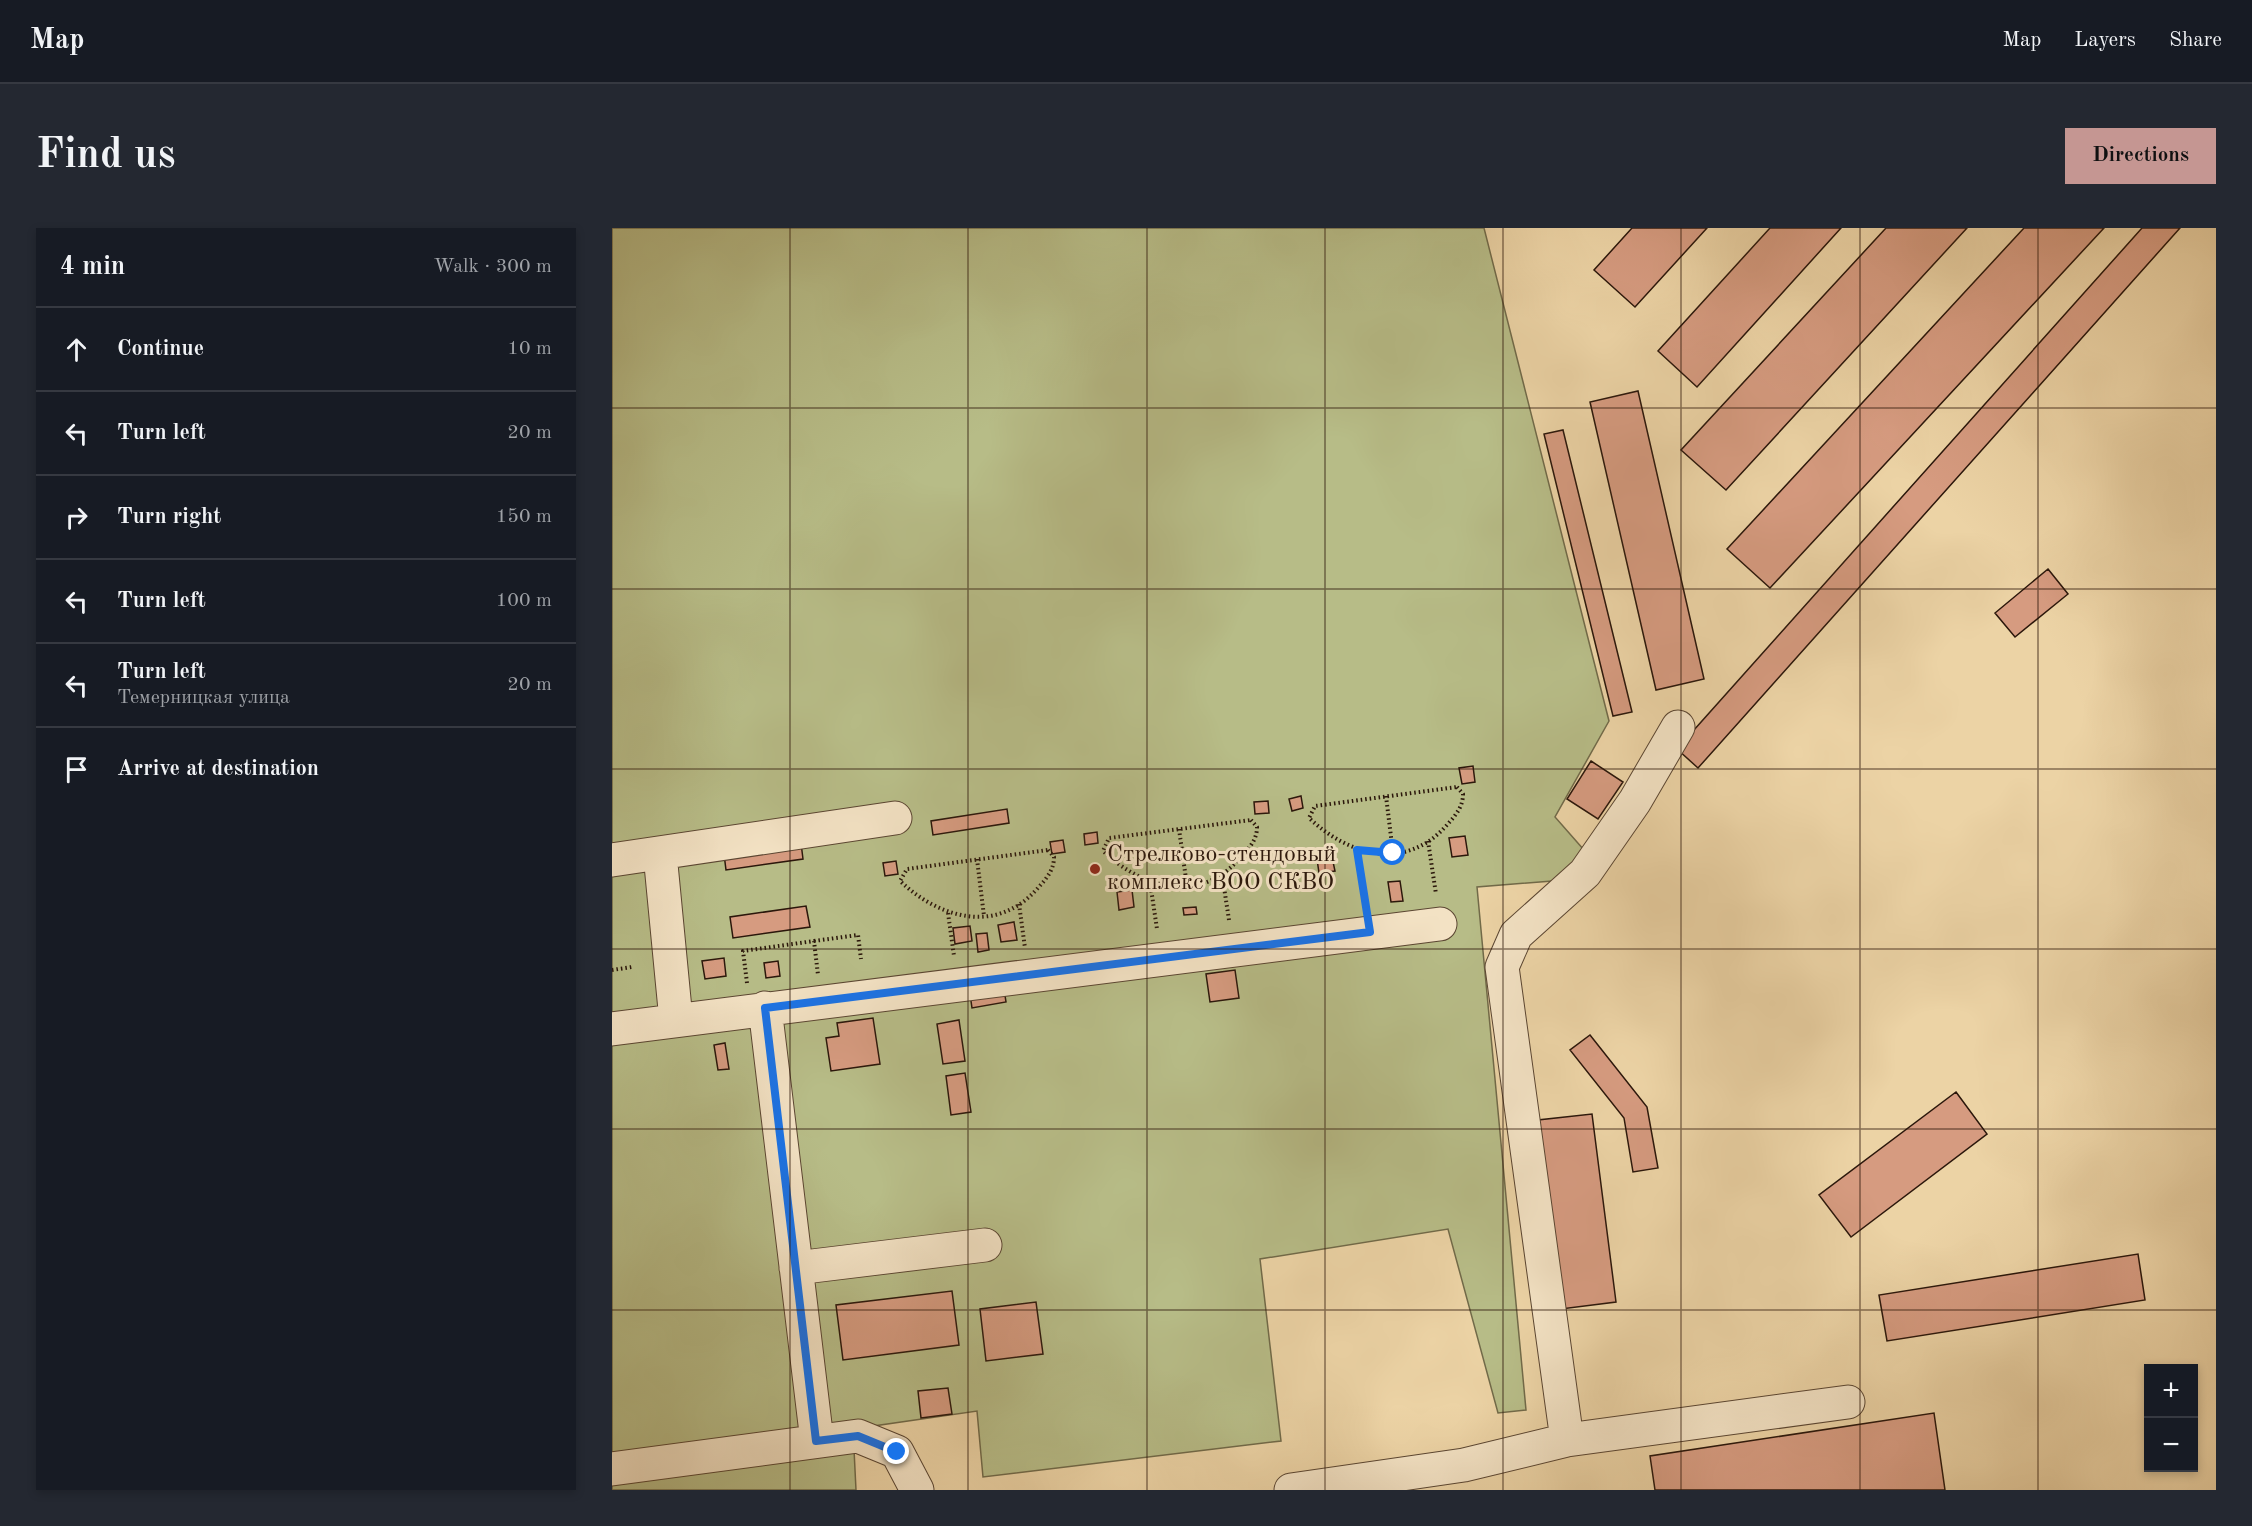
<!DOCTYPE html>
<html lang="en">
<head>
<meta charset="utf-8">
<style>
  :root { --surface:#171b24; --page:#242831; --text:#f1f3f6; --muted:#9ea1a6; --line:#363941; --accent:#c59692 }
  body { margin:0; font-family:"Old Standard TT",serif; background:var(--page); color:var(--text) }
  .controls { position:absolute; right:18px; bottom:18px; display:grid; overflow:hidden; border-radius:0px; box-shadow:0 3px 9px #0003 }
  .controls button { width:54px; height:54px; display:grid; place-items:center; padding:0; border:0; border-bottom:2px solid var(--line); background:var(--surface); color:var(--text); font:30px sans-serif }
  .stop { position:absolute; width:18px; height:18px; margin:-14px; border:4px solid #1a73e8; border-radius:50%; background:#fff }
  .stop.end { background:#1a73e8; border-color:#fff; box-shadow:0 2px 6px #0008 }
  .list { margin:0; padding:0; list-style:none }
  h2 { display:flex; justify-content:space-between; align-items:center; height:78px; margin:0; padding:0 24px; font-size:26px }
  h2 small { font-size:20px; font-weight:400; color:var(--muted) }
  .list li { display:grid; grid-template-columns:39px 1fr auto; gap:18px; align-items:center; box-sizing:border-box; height:84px; padding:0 24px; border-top:2px solid var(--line) }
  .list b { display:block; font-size:22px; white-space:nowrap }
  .list p { margin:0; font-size:20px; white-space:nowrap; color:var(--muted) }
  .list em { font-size:20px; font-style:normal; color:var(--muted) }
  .icon { flex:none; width:33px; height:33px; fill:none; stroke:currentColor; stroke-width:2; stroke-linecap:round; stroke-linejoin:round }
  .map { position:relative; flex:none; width:1604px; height:1262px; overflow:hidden; border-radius:0px }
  header { display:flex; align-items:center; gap:36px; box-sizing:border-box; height:84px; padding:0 30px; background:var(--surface); border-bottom:2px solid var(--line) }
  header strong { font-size:28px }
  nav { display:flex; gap:33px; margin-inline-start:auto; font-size:21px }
  .intro { display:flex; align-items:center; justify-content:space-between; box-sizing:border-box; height:144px; padding:0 36px }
  h1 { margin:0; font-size:42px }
  .button { padding:15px 27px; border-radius:0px; background:var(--accent); color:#111; font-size:21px; font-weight:700 }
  main { display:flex; gap:36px; padding:0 36px }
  aside { flex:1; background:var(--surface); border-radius:0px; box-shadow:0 3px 9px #0003 }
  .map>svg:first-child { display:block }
  .green { fill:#b7bc87; stroke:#716a49; stroke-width:1.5 }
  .building { fill:#d69b80; stroke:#2b170b; stroke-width:1.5 }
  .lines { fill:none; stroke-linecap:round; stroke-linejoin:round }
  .minor-casing { stroke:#5b4632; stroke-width:35 }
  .path { stroke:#2b170b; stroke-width:4; stroke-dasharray:1.5 3; stroke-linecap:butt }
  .minor { stroke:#f3e2c4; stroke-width:33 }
  .route { stroke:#1a73e8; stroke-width:8 }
  .grid { fill:none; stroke:#2b170b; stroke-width:1.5; stroke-opacity:0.55 }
  .poi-dot { fill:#8f2418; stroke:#f3e2c4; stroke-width:2 }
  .labels { text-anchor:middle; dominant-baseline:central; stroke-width:6; stroke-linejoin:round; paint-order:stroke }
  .poi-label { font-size:24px; fill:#2b170b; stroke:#f3e2c4; text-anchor:start }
</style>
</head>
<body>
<header>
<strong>Map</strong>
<nav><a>Map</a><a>Layers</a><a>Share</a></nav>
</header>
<div class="intro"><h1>Find us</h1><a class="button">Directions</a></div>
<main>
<aside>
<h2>4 min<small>Walk · 300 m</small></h2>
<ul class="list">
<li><svg class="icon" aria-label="ahead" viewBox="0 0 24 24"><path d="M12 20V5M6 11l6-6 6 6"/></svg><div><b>Continue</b></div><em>10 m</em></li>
<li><svg class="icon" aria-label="left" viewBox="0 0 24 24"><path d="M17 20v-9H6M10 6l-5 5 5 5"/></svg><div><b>Turn left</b></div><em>20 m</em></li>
<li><svg class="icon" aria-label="right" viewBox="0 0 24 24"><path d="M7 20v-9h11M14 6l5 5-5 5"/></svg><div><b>Turn right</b></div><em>150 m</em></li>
<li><svg class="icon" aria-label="left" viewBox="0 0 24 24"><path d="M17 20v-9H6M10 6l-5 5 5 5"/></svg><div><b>Turn left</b></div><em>100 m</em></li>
<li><svg class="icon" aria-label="left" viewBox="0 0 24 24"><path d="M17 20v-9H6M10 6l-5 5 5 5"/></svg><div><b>Turn left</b><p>Темерницкая улица</p></div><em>20 m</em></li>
<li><svg class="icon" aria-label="arrive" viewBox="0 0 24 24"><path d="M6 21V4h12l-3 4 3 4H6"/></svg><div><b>Arrive at destination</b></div></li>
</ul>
</aside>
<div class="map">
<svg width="1604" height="1262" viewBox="0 0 1604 1262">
  <rect width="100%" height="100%" fill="#ecd3a5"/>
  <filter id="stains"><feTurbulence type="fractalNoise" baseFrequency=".00333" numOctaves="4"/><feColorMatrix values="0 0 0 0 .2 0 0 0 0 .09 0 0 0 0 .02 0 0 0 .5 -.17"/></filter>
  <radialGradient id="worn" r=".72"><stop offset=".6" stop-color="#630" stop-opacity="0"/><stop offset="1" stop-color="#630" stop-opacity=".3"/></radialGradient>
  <path class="green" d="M0 0H872L997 493 943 589 979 630 953 652 865 659 914 1182 886 1185 836 1001 648 1031 669 1213 371 1249 365 1183 241 1201 244 1262H0Z"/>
  <path class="building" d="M1020 0H1095L1023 79 982 42Z
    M1158 0H1229L1085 159 1046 123Z
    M1274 0H1355L1114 262 1069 222Z
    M1412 0H1492L1158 360 1115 321Z
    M1530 0H1568L1086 540 1065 521Z
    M1026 163 1092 451 1044 462 978 174Z
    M951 202 1020 484 1001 488 932 206Z
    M1436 341 1456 366 1403 409 1383 385Z
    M979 533 1011 554 986 591 955 571Z
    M861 538 863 554 850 556 847 540Z
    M689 568 691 580 680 583 677 571Z
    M656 573 657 585 643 586 642 574Z
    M395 581 397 595 321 607 319 593Z
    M485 604 486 615 473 617 472 606Z
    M853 608 856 627 840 629 837 610Z
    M451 612 453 624 440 626 438 614Z
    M189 615 191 631 114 642 112 626Z
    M720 629 723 643 707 645 705 631Z
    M284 633 286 646 273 648 271 635Z
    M788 653 791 673 779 674 776 654Z
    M520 662 522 679 507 682 505 664Z
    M194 678 198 699 121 710 118 689Z
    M584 679 585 686 572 687 571 680Z
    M402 694 405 712 389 714 386 697Z
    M358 698 360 713 343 716 341 700Z
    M375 705 377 722 366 724 364 706Z
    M112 730 114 748 93 751 90 733Z
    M166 733 168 748 154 750 152 735Z
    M623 742 627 770 598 774 594 746Z
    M392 761 394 774 360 780 358 766Z
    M261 790 268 836 219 843 214 810 227 808 225 795Z
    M347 792 353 833 331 836 325 796Z
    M978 807 1035 879 1046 940 1021 944 1012 890 958 822Z
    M113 815 117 841 106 842 102 817Z
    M353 845 359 884 339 887 334 848Z
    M1344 864 1375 906 1239 1009 1207 967Z
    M980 886 1004 1074 949 1081 926 892Z
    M1526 1026 1533 1072 1275 1113 1267 1067Z
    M340 1063 347 1117 231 1132 224 1077Z
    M424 1074 431 1126 374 1133 368 1081Z
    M336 1160 340 1186 309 1190 306 1163Z
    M1322 1185 1333 1262H1043L1038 1228Z"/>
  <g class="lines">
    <defs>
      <path id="minor" d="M48 626 64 792
        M0 632 283 590
        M153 780 205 1213
        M0 801 828 696
        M184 1040 373 1017
        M955 1212 890 739 904 707 973 645 1023 573 1066 499
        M0 1241 246 1208 285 1224 305 1262
        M679 1262 852 1237 955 1212 1236 1174"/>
    </defs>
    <use href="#minor" class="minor-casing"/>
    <path class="path" d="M845 559 851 566C851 580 842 589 834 598 793 644 736 627 697 590L703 578Z
      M774 568 781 625
      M639 592 645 599C645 613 636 621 627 631 587 677 530 660 491 623L497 610Z
      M567 601 575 658
      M816 613 824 666
      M436 622 442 629C442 643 433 652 425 661 384 707 327 690 288 653L295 641Z
      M745 622 753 677
      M365 631 372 688
      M610 646 617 692
      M538 654 545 701
      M407 676 413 720
      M336 685 342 728
      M202 713 246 707 249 731
      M0 742 20 739
      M135 755 131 723 202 713 206 747"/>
    <use href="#minor" class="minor"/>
  </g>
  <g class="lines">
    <path class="route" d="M285 1224 246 1208 204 1213 153 780 758 704 745 622 781 625"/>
  </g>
  <path class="grid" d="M178 0V1262M356 0V1262M535 0V1262M713 0V1262M891 0V1262M1069 0V1262M1248 0V1262M1426 0V1262M0 180H1604M0 361H1604M0 541H1604M0 721H1604M0 901H1604M0 1082H1604"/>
  <circle class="poi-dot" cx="483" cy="641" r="6"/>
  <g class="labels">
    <g class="poi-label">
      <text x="495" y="627">Стрелково-стендовый<tspan x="495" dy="28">комплекс ВОО СКВО</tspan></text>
    </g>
  </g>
  <rect width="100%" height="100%" filter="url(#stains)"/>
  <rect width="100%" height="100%" fill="url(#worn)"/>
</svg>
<div class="controls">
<button>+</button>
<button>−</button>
</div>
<div class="stop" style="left:781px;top:625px"></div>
<div class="stop end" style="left:285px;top:1224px"></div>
</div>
</main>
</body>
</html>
